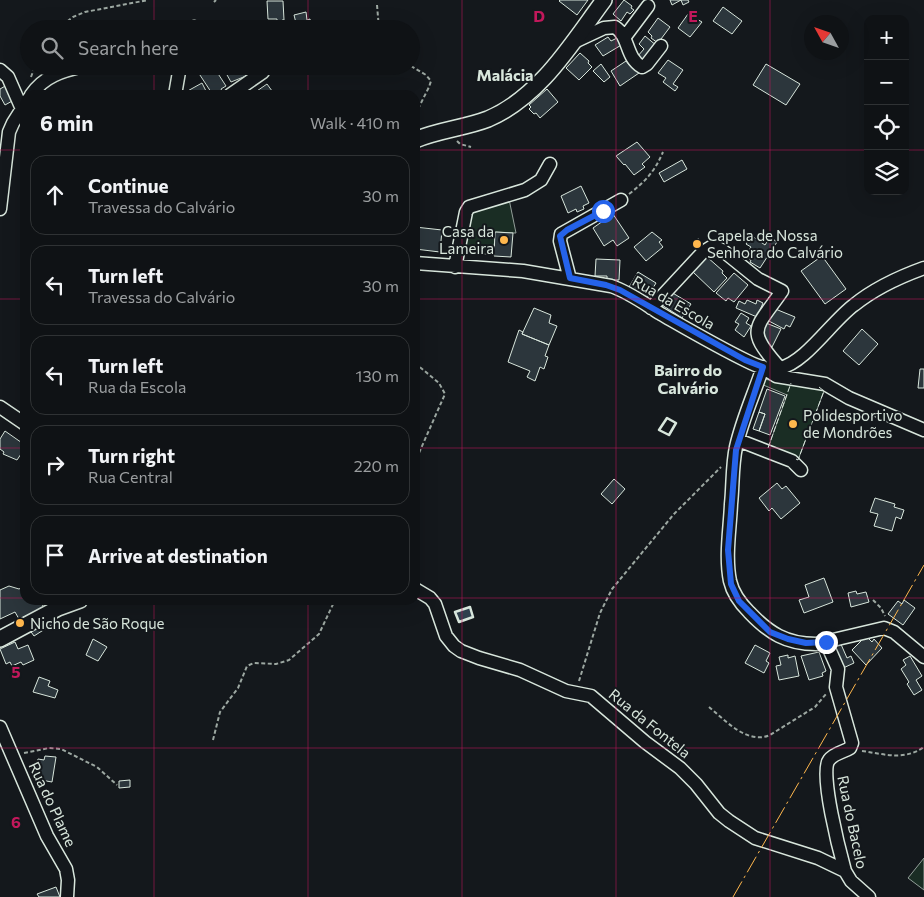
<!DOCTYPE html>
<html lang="en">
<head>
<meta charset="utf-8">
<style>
  :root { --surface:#0f1215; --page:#1d2022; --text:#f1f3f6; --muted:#9b9ea0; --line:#2f3234 }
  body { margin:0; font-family:Commissioner,sans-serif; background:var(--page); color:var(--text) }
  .controls { position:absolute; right:15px; top:15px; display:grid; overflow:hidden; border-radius:10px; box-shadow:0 5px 20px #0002 }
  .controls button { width:45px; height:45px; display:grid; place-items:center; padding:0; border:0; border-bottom:1px solid var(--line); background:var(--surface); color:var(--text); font:25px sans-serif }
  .compass { position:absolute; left:804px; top:15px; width:45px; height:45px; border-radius:50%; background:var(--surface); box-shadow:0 5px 20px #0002; rotate:310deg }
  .stop { position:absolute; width:15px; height:15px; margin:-11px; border:4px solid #2563eb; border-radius:50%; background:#fff }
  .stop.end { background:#2563eb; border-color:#fff; box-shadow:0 1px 5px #0008 }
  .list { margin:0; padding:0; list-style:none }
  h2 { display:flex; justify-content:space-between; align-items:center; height:65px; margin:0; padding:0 20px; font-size:21px }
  h2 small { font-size:16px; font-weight:400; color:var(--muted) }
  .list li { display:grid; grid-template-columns:32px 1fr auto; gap:15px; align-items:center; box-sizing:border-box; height:80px; margin:0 10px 10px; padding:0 10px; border:1px solid var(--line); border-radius:15px }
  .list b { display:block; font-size:19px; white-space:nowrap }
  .list p { margin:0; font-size:16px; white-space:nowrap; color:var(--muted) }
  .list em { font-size:16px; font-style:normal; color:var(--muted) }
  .icon { flex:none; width:28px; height:28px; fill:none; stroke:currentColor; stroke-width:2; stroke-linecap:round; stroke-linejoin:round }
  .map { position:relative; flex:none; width:924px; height:897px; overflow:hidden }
  .search { position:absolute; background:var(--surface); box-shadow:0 5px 20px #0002; left:20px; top:20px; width:400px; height:55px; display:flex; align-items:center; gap:12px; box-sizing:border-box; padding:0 18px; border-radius:28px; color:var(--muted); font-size:19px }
  .panel { position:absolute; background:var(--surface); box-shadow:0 5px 20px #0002; left:20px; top:90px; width:400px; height:515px; border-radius:15px }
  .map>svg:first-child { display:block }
  .green { fill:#1a2d24; stroke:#939e99 }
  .water { fill:#2f3f4d; stroke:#939e99 }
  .building { fill:#2c363c; stroke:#d8e6dc }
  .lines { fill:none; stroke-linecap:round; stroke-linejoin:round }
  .minor-casing { stroke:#d8e6dc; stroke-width:15 }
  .major-casing { stroke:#d8e6dc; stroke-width:18 }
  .path { stroke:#9da8a2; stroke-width:2; stroke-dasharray:4 2.5; stroke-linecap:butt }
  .minor { stroke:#14181c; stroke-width:12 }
  .major { stroke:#14181c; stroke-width:15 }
  .fence { stroke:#d8e6dc; stroke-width:1; stroke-dasharray:6 2.5; stroke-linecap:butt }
  .wall { stroke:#d8e6dc; stroke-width:2.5 }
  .power { stroke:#ffb74d; stroke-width:1; stroke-dasharray:18 4 2.5 4; stroke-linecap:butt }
  .route { stroke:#2563eb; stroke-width:6 }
  .grid { fill:none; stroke:#c2185b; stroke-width:1; stroke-opacity:0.55 }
  .poi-dot { fill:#ffb74d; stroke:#14181c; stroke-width:2 }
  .labels { text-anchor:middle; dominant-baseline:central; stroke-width:4; stroke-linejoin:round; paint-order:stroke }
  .poi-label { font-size:15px; fill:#d8e6dc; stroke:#14181c; text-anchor:start }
  .street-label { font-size:15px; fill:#d8e6dc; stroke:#14181c }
  .neighbourhood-label { font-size:16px; font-weight:bold; fill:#d8e6dc; stroke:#14181c }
  .grid-label { font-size:16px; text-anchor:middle; font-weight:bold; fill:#c2185b; stroke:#14181c; stroke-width:4; stroke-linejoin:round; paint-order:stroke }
</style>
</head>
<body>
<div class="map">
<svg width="924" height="897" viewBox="0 0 924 897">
  <rect width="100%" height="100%" fill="#14181c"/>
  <path class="green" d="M509 199 516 233 496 232 494 246H488L487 254 462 253 470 210Z
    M762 379 819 386 824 391 798 460 768 448 787 395 761 384Z
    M924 858V890L908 878Z"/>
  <path class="water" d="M470 607 473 617 459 622 455 612Z"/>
  <path class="building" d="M560 0H588L577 15 559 1Z
    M624 0 632 6 631 8 634 10 630 14 627 12 621 21 613 14Z
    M670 0H688L689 2 683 5 681 0 672 5Z
    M267 1H283L284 20H282V22H277V19H268Z
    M723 7 742 21 732 34 713 21Z
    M306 12 307 20 310 19 312 29H295L294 23H296L294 15Z
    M688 14 702 22 690 37 678 28Z
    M658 18 670 27 658 43 651 38 652 36 648 32Z
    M645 36 657 46 644 63 637 57 644 49 639 44Z
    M608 37 611 41 619 37 623 44 603 56 595 45Z
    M580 53 589 61 588 63 592 67 579 80 566 68Z
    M668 60 683 70 673 84 678 87 675 91 663 82 666 78 658 73Z
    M626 61 630 66 633 64 639 73 620 86 611 71Z
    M601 64 610 77 604 82 593 71Z
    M766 64 800 84 786 105 753 85Z
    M200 66H204L208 73 215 69 226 86 221 89 222 91 213 95 196 69Z
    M222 66H250L252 70 245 74 246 76 231 82Z
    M202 83 208 95H185L184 93Z
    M267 84 275 95H255L254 93Z
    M7 85 14 100 5 105 0 96V89Z
    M547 89 558 102 540 118 536 113 534 114 529 109 531 107 529 105Z
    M637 142 650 157 642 164 645 167 634 175 625 164 624 165 616 156Z
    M682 160 687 169 664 182 659 173Z
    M581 186 589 203 583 206 584 209 577 212 576 209 568 213 561 196Z
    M613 214 629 238 617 246 613 240 604 246 593 228Z
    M415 227 442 230 440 252 415 249Z
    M495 232 513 233 511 257 494 256Z
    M652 232 662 240 659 242 663 247 646 261 634 247Z
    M752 236 765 245 770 237 777 242 760 268 750 262 751 260 745 256 751 247 746 244Z
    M698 238 703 244 697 250 692 245Z
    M822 256 846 289 825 304 801 271Z
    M707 257 723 271 722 273 727 278 714 292 693 272Z
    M596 259 620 260 619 280H607V276H595Z
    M638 272 656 283 647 298 629 287Z
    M734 273 748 285 734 302 728 298 726 301 716 293Z
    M671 292 691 304 682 318 662 305Z
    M747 300 756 304 757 300 763 303 757 317 736 308 739 301 745 304Z
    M534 308 551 315 549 323 557 326 549 345 522 334Z
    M773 308 795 317 790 327 786 325 784 329 767 320Z
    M741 313 749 318 746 323 751 326 744 337 735 330 739 324 735 322Z
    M766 323 781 329 772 347 764 344 761 336Z
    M862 329 878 344 859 365 843 351Z
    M519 330 523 332 522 334 549 345 545 356 548 357 544 369 540 367 535 381 527 377 530 371 508 362Z
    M920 369H924V388H918Z
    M767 389 785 396 770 435 759 431 765 414 759 412Z
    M759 412 765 414 759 431 753 429Z
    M5 431 25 445V448L17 460 3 454 4 452 0 449V439Z
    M614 479 625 489 612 504 601 494Z
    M777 483 782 489 786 486 800 503 781 519 772 508 769 511 759 498Z
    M875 498 895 504 894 507 904 510 901 519 896 517 892 531 874 526 878 514 870 512Z
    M824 578 833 602 804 613 799 600 809 597 805 585Z
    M9 586 19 589 25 586V600H40L44 608 19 619 15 612 0 619V590Z
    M856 591 857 594 866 592 869 602 851 607 848 593Z
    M904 600 915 608 903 625 888 614 898 601 902 604Z
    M49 617 53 624 34 636 29 629Z
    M866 636 872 642 874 639 882 648 866 665 852 650Z
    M93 639 107 647 98 661 86 655Z
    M15 642 18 649 28 645 34 660 23 665 21 662 12 666 10 662 6 664 0 649Z
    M840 642 847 658 851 656 854 663 841 669 830 646Z
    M755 645 770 653 766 661 769 663 764 673 745 663Z
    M819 652 826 671 822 673 823 676 809 680 801 656Z
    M788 655V658L795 656 799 676 779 680 776 666 781 665 779 657Z
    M910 656 922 676 916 680 922 690 914 695 907 684 909 682 901 669 906 665 903 660Z
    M39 677 50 681 48 686 58 690 55 698 33 692Z
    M45 756 56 757 52 782 35 779 38 759 44 760Z
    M130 780V787L119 788V781Z
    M56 887 60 897H62H39L37 894Z"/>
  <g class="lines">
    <defs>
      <path id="minor" d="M193 29 194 27
        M624 38 648 6
        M572 43 604 28 615 27C630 37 625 57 642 67L647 64 661 46
        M0 70 8 77 22 109
        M31 95C44 76 62 71 84 66
        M175 95 180 66
        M230 95 263 72
        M0 209 9 132 13 123 25 104
        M415 263 523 271 611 286C629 292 645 304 661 314 689 330 718 347 747 361 757 366 768 371 780 368 805 363 832 321 854 305 875 288 899 277 924 268
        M455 267 466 212 469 207 525 190 541 180 550 164
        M570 279 560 241 561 234 621 200
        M651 308 703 252 711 247H716L722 250 758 279 782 291C755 330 745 329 780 368
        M763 367C754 394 742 420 736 447 732 465 733 486 731 504 730 529 725 556 730 581 733 594 740 603 749 612 769 633 786 644 816 644L884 628 894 632 924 657
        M765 369 776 376 825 384 849 398 924 430
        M0 407 25 424
        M738 440 792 461 801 470
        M415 589 430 598 435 604 446 636 454 646 461 651 479 658 520 670 566 691 591 696 645 742 680 768 696 784 719 813 729 821 755 838 818 858 845 871
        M826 642 838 669 836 687 852 743 850 748C844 752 834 753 829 760 819 772 840 853 845 871L851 881 869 897
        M0 727 47 836 66 869 68 880 67 897"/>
      <path id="major" d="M415 140C438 130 465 128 488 119 540 97 572 43 604 0
        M0 639 58 608 80 600"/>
    </defs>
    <use href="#minor" class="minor-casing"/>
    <use href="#major" class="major-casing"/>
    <path class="path" d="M214 2 216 0
      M377 5 379 29
      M57 29 73 17 85 12 148 0
      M411 66 426 75 431 81 429 87 415 115
      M31 77 35 66
      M457 141 460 144 471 147
      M629 194C645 182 655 171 663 152
      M415 363 439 383 445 394 415 462
      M873 600 881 608 885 616
      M579 681 600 613 612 589 674 514 721 467
      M709 707C725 720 747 745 770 735L815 707 826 694
      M213 740 220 712 238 688 247 666 254 663 276 664 289 660 319 634 335 600
      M862 751C884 754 904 761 924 747
      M24 753 49 748 61 749 97 767 117 785"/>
    <use href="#minor" class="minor"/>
    <use href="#major" class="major"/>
    <path class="fence" d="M768 448 791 383
      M796 459 798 460 824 391 819 387"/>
    <path class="wall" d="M667 418 676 423 669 435 659 430Z
      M470 607 473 617 459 622 455 612Z"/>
    <path class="power" d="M733 897 924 565"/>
  </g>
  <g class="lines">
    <path class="route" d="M603 211 567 230 560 236 570 278 606 285 620 290 745 360 763 367 736 450 728 550 731 584 739 601 770 632 788 639 806 643 826 642"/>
  </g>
  <path class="grid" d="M154 0V29M308 0V29M462 0V897M616 0V897M770 0V897M154 66V95M308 66V95M0 150H25M415 150H868M905 150H924M0 299H25M415 299H924M0 448H25M415 448H924M0 598H25M415 598H924M154 600V897M308 600V897M0 748H924"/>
  <g class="poi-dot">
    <circle cx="504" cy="240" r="5"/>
    <circle cx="697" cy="244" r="5"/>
    <circle cx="793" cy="424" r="5"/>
    <circle cx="20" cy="623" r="5"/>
  </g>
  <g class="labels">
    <g class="poi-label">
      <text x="494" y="231" text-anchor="end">Casa da<tspan x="494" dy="17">Lameira</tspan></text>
      <text x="707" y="235">Capela de Nossa<tspan x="707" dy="17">Senhora do Calvário</tspan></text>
      <text x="803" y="415">Polidesportivo<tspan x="803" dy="17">de Mondrões</tspan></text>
      <text x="30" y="623">Nicho de São Roque</text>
    </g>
    <g class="street-label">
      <text transform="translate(674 302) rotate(30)">Rua da Escola</text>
      <text transform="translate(650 723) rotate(39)">Rua da Fontela</text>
      <text transform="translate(53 804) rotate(65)">Rua do Plame</text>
      <text transform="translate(853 822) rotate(78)">Rua do Bacelo</text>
    </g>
    <g class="neighbourhood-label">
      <text x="505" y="74">Malácia</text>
      <text x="688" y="369">Bairro do<tspan x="688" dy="18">Calvário</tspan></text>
    </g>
  </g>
  <g class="grid-label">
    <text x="539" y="22">D</text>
    <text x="693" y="22">E</text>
    <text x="16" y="678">5</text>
    <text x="16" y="828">6</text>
  </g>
</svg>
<div class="controls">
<button>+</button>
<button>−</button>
<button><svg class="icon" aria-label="locate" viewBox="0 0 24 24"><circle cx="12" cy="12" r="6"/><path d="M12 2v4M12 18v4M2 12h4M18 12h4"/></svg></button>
<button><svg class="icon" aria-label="layers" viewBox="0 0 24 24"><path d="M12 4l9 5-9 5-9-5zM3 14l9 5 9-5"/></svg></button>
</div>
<svg class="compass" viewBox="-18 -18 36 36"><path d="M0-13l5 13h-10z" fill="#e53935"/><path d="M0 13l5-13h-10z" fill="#9b9ea0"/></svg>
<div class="stop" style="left:603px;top:211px"></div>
<div class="stop end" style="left:826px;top:642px"></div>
<div class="search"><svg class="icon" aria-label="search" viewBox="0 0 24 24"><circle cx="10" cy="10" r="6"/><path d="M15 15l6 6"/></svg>Search here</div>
<section class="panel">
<h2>6 min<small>Walk · 410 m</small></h2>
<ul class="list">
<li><svg class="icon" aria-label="ahead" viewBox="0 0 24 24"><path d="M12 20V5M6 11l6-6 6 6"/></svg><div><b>Continue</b><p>Travessa do Calvário</p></div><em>30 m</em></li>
<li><svg class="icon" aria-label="left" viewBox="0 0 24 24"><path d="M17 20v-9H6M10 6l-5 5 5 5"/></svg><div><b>Turn left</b><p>Travessa do Calvário</p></div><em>30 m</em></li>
<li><svg class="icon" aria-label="left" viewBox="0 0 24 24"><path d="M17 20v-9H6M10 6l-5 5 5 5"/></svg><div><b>Turn left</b><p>Rua da Escola</p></div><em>130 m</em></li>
<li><svg class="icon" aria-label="right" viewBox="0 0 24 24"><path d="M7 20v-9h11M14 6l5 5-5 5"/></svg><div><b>Turn right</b><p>Rua Central</p></div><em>220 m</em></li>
<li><svg class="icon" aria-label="arrive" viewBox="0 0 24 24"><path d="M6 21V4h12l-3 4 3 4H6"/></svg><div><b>Arrive at destination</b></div></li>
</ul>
</section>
</div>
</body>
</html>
